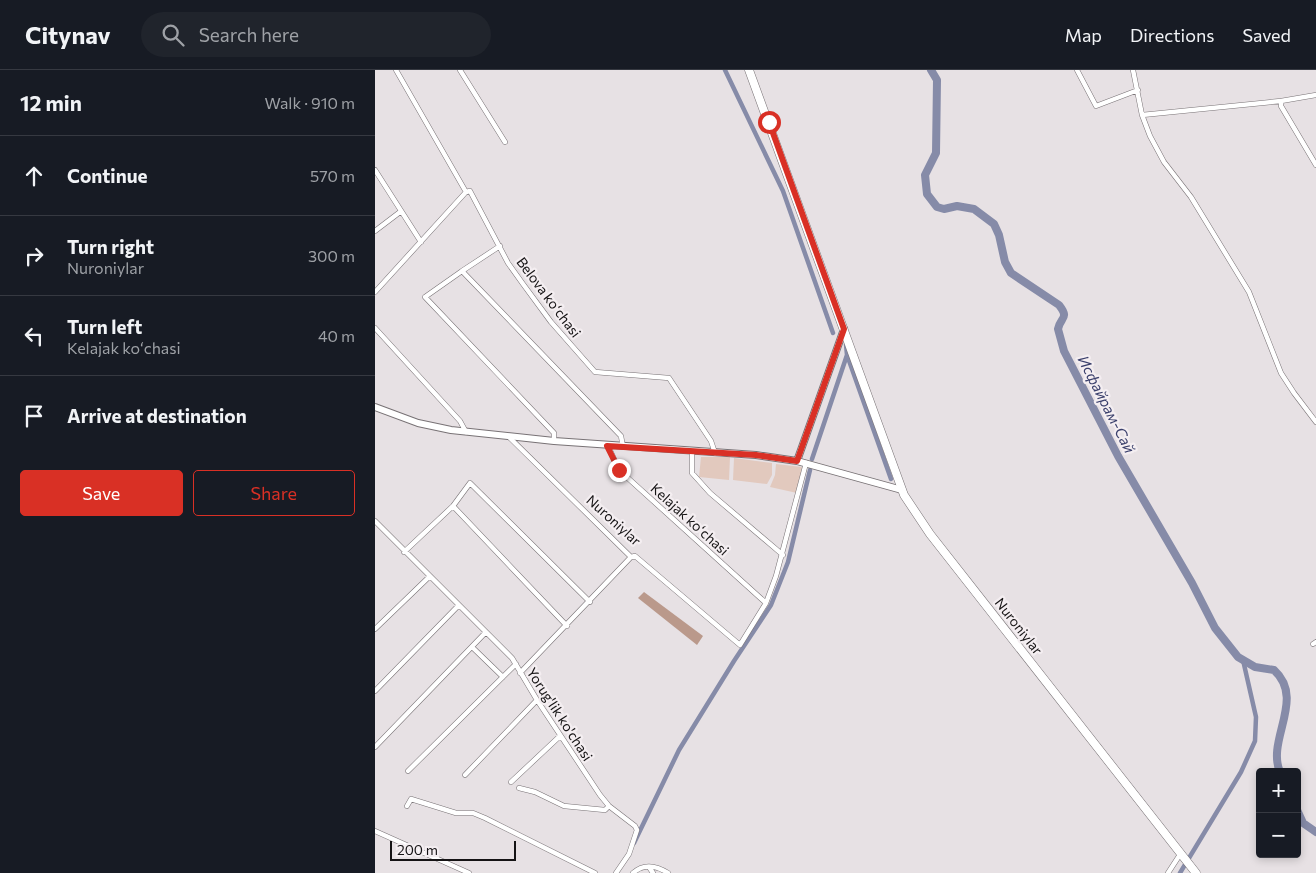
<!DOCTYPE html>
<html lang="en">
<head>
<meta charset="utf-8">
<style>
  :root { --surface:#171b24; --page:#20242c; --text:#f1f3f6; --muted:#9ea1a6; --line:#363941; --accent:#d93025 }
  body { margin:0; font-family:Commissioner,sans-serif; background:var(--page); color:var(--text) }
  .controls { position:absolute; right:15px; bottom:15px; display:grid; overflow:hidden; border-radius:5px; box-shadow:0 2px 8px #0003 }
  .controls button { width:45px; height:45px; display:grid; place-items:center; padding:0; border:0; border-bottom:1px solid var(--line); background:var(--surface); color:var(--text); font:25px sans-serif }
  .scale { position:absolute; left:15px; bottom:12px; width:126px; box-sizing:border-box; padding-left:5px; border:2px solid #151314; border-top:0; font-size:14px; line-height:18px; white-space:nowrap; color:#151314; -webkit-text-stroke:4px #f4eef1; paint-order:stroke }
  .stop { position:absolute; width:15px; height:15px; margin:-11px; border:4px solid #d93025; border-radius:50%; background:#fff }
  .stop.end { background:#d93025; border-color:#fff; box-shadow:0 1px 5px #0008 }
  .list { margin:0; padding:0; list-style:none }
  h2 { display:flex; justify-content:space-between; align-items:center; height:65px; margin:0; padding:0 20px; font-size:21px }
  h2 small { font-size:16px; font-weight:400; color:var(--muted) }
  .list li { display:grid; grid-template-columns:32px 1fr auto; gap:15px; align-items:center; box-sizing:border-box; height:80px; padding:0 20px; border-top:1px solid var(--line) }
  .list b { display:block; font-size:19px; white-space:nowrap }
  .list p { margin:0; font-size:16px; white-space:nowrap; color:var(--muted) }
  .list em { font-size:16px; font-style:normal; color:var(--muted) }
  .actions { display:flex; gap:10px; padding:15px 20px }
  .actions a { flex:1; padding:11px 0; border:1px solid var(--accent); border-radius:5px; text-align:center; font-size:18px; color:var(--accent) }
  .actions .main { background:var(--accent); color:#fff }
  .icon { flex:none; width:28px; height:28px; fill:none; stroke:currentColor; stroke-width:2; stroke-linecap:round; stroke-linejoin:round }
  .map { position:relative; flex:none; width:941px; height:803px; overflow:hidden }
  header { display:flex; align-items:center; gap:30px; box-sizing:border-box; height:70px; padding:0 25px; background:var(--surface); border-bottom:1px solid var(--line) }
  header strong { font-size:24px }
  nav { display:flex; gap:28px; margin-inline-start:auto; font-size:18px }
  .search { width:350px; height:45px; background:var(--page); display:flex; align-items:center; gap:12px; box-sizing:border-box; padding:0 18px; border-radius:28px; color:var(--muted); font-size:19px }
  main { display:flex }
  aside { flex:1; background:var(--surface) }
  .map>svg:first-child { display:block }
  .green { fill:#e2c9be }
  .forest { fill:#ba998b }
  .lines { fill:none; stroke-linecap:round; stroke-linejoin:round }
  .canal { stroke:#868ba8; stroke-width:4.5 }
  .river { stroke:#868ba8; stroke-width:8 }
  .street-casing { stroke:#787275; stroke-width:5.5 }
  .secondary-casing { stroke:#787275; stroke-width:8 }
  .primary-casing { stroke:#787275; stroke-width:9 }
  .street { stroke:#fff; stroke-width:4.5 }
  .secondary { stroke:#fff; stroke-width:6 }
  .primary { stroke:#fff; stroke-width:8 }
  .route { stroke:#d93025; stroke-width:6 }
  .labels { text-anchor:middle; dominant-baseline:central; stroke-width:4.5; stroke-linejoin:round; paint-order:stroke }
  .street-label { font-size:14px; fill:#151314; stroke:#f4eef1 }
  .water-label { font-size:15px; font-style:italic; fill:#3b406c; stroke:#f4eef1 }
</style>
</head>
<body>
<header>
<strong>Citynav</strong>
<div class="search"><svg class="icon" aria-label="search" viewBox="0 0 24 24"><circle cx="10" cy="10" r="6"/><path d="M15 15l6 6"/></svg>Search here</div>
<nav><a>Map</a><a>Directions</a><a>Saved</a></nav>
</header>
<main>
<aside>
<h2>12 min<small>Walk · 910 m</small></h2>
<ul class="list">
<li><svg class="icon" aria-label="ahead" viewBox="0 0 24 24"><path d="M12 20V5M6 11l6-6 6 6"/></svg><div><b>Continue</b></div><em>570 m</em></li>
<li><svg class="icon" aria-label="right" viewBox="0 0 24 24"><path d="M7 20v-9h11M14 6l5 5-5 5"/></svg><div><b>Turn right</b><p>Nuroniylar</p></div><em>300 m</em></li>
<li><svg class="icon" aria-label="left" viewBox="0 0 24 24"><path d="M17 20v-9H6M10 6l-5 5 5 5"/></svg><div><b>Turn left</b><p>Kelajak koʻchasi</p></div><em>40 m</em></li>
<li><svg class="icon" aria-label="arrive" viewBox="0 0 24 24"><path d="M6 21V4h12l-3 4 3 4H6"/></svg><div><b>Arrive at destination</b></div></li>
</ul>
<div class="actions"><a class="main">Save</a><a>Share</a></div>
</aside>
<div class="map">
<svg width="941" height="803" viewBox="0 0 941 803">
  <rect width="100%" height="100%" fill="#e7e1e4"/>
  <path class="green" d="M326 387H355L354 410 324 407Z
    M359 388 397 393V405L392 414 358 410Z
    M401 394 427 397 422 423 395 417 400 405Z"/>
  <path class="forest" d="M269 522 328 566 322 575 263 528Z"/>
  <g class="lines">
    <path class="canal" d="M350 0 408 121 458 263
      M471 274 472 285 516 409
      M437 389 472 285
      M259 773 304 680 359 591 396 535 413 492 435 400
      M805 803 866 702 880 671 881 647 868 590"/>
    <path class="river" d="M556 0 562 10 561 83 550 105 552 124 562 137 569 139 582 136 599 139 619 154 624 165 630 192 636 203 684 235C695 249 685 247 683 259L689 281 743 386 817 513 840 558 863 587 880 597 899 600C931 629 891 670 905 702
      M922 740 928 753 941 762"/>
    <defs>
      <path id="street" d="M21 0 91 122 95 121 133 193 148 214 176 252 220 302 294 308 336 371 340 383
        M85 0 130 72
        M702 0 721 36 763 20
        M758 0 767 45 775 66 789 92 816 127 874 222 906 303 919 323 941 352
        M906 31V36L941 95
        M767 45 906 31 941 25
        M0 100 46 172
        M0 161 25 142
        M87 201 125 176
        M0 222 91 122
        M0 258 85 351 91 362
        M134 367 256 487 260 486 365 575 391 533 401 506 431 393
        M179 371V363L50 227 87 201 246 366 248 377
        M233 376 244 400 391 533
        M317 382V403L335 423 408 485
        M78 436 192 556
        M0 451 137 588 162 630 225 725 234 736 260 756 262 760 254 784 241 803
        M29 482 78 436 95 413 215 532
        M0 559 54 507
        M938 574 941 572
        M97 577 128 607
        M145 603 256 487
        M0 621 83 536
        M0 677 111 562
        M33 701 141 594
        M90 705 162 630
        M136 712 185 666
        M144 718 160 722 189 736 230 740 234 736
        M32 736 36 729 81 743H98L110 748 220 803
        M0 761 94 803
        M274 797 278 803
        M258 803C269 793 282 796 293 803
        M793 803 806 783"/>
      <path id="secondary" d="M0 337 43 353 76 360 179 371 381 385 422 391 527 420
        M422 391 469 259"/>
      <path id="primary" d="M374 0 529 425 555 464 821 803"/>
    </defs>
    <use href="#street" class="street-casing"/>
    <use href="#secondary" class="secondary-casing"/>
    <use href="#primary" class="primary-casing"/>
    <use href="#street" class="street"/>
    <use href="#secondary" class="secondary"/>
    <use href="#primary" class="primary"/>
  </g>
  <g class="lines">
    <path class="route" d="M244 400 232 376 381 385 422 391 469 259 394 52"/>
  </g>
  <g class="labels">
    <g class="street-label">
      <text transform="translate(174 227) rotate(53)">Belova koʻchasi</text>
      <text transform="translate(315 449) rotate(42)">Kelajak koʻchasi</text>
      <text transform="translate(239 450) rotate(42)">Nuroniylar</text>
      <text transform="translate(644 556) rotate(52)">Nuroniylar</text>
      <text transform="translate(185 644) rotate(57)">Yorug'lik ko'chasi</text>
    </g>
    <g class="water-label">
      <text transform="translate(732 334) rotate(63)">Исфайрам-Сай</text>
    </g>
  </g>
</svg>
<div class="controls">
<button>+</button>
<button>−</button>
</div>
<div class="scale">200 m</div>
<div class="stop" style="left:394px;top:52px"></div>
<div class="stop end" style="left:244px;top:400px"></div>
</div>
</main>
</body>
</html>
